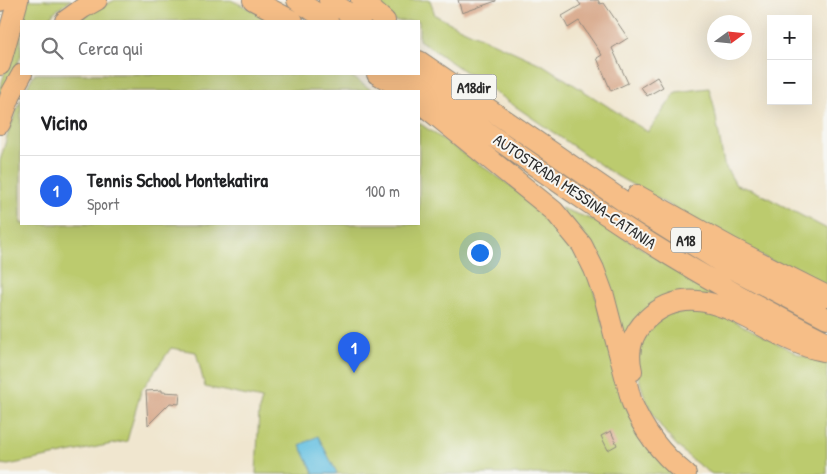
<!DOCTYPE html>
<html lang="it">
<head>
<meta charset="utf-8">
<style>
  :root { --surface:#fff; --page:#f6f6f6; --text:#202124; --muted:#757577; --line:#e0e0e0; --accent:#2563eb }
  body { margin:0; font-family:"Patrick Hand",sans-serif; background:var(--page); color:var(--text) }
  .controls { position:absolute; right:15px; top:15px; display:grid; overflow:hidden; border-radius:0px; box-shadow:0 5px 20px #0002 }
  .controls button { width:45px; height:45px; display:grid; place-items:center; padding:0; border:0; border-bottom:1px solid var(--line); background:var(--surface); color:var(--text); font:25px sans-serif }
  .compass { position:absolute; left:707px; top:15px; width:45px; height:45px; border-radius:50%; background:var(--surface); box-shadow:0 5px 20px #0002; rotate:75deg }
  .you { position:absolute; left:479px; top:252px; width:18px; height:18px; margin:-12px; border:4px solid #fff; border-radius:50%; background:#1a73e8; box-shadow:0 0 0 8px #1a73e833 }
  .badge { display:grid; place-items:center; width:32px; height:32px; border-radius:50%; background:var(--accent); color:#fff; font-size:16px; font-weight:700 }
  .pin { position:absolute; translate:-50% -41px; filter:drop-shadow(0 1px 2px #0008) }
  .pin::after { content:''; position:absolute; top:26px; width:18px; height:15px; background:inherit; clip-path:polygon(0 0,100% 0,50% 100%) }
  .list { margin:0; padding:0; list-style:none }
  h2 { display:flex; justify-content:space-between; align-items:center; height:65px; margin:0; padding:0 20px; font-size:21px }
  h2 small { font-size:16px; font-weight:400; color:var(--muted) }
  .list li { display:grid; grid-template-columns:32px 1fr auto; gap:15px; align-items:center; box-sizing:border-box; height:70px; padding:0 20px; border-top:1px solid var(--line) }
  .list b { display:block; font-size:19px; white-space:nowrap }
  .list p { margin:0; font-size:16px; white-space:nowrap; color:var(--muted) }
  .list em { font-size:16px; font-style:normal; color:var(--muted) }
  .icon { flex:none; width:28px; height:28px; fill:none; stroke:currentColor; stroke-width:2; stroke-linecap:round; stroke-linejoin:round }
  .map { position:relative; flex:none; width:827px; height:474px; overflow:hidden }
  .search { position:absolute; background:var(--surface); box-shadow:0 5px 20px #0002; left:20px; top:20px; width:400px; height:55px; display:flex; align-items:center; gap:12px; box-sizing:border-box; padding:0 18px; border-radius:0px; color:var(--muted); font-size:19px }
  .panel { position:absolute; background:var(--surface); box-shadow:0 5px 20px #0002; left:20px; top:90px; width:400px; height:135px; border-radius:0px }
  .map>svg:first-child { display:block }
  .green { fill:#bccb6e; stroke:#747b4c }
  .water { fill:#63c0e1; stroke:#477686 }
  .building { fill:#d9ab8e }
  .lines { fill:none; stroke-linecap:round; stroke-linejoin:round }
  .highway-casing { stroke:#8e887d; stroke-width:22 }
  .highway { stroke:#f6be87; stroke-width:20 }
  .labels { text-anchor:middle; dominant-baseline:central; stroke-width:4; stroke-linejoin:round; paint-order:stroke }
  .shield { fill:#f6f6f2; stroke:#686867; stroke-width:1 }
  .shield-label { font-size:15px; font-weight:bold; fill:#2b2b2b }
  .street-label { font-size:16px; fill:#2b2b2b; stroke:#f6f6f2 }
</style>
</head>
<body>
<div class="map">
<svg width="827" height="474" viewBox="0 0 827 474">
  <rect width="100%" height="100%" fill="#f6f6f2"/>
  <filter id="ink" filterUnits="userSpaceOnUse"><feTurbulence type="fractalNoise" baseFrequency=".02" numOctaves="2"/><feDisplacementMap in="SourceGraphic" scale="10" xChannelSelector="R" yChannelSelector="G"/><feConvolveMatrix kernelMatrix="1 2 1 2 8 2 1 2 1" color-interpolation-filters="sRGB"/></filter>
  <filter id="wash" filterUnits="userSpaceOnUse"><feTurbulence type="fractalNoise" baseFrequency=".0096" numOctaves="4" result="noise"/><feDisplacementMap in="SourceGraphic" scale="20" xChannelSelector="R" yChannelSelector="G"/><feGaussianBlur stdDeviation="1.12" result="paint"/><feColorMatrix in="noise" values="0 0 0 0 0 0 0 0 0 0 0 0 0 0 0 0 0 1.4 0 .05"/><feComposite in="paint" operator="in"/></filter>
  <g filter="url(#wash)">
    <rect width="100%" height="100%" fill="#f0e6cf"/>
    <path class="green" d="M26 0H71L54 12 48 21H21V56L0 100V89Z
      M115 0H231L250 9 271 21H78L89 13Z
      M369 0H430L435 15 454 25 543 65 648 132 676 92 709 88 714 106 724 164 736 185 753 190 827 229V289L748 249 615 175 419 40V21H395Z
      M34 74H348L373 91H25Z
      M21 99V224H419V123L536 203 571 238 591 280 626 407 675 474H256L259 411 262 399 205 387 196 352 171 348 141 391 127 441 8 465 0 464V161L9 130Z
      M561 208 596 221 725 298 701 296 621 340Z
      M696 309 723 315 800 355 827 363V474H712C674 450 642 412 637 365 636 356 640 344 642 334L666 315Z"/>
    <path class="water" d="M318 436 337 473 334 474H314L300 445Z"/>
    <g id="blocks">
      <path class="building" d="M458 0H496V1L462 13Z
        M577 0H598L600 4 604 3 628 38 612 48 628 83 611 91 597 58 602 55 579 21 568 28 562 16 581 5Z
        M657 77 663 87 647 96 641 87Z
        M162 390V392L180 393 179 404 170 403 148 425 146 391Z
        M611 431 617 445 608 450 601 436Z"/>
    </g>
  </g>
  <g filter="url(#ink)">
    <use href="#blocks" fill-opacity="0" stroke="#8e887d" stroke-width="1"/>
    <g class="lines">
      <defs>
        <path id="highway" d="M253 0 293 21
          M297 0 328 21
          M329 0 360 21
          M361 0 385 21
          M0 1V0
          M65 21 83 8 97 0
          M419 61 629 205 727 266 827 318
          M0 65 18 0
          M377 74 407 91
          M404 74C493 135 579 200 671 256 722 287 774 315 827 342
          M419 102 554 211 582 245 594 269 604 296 632 403C644 432 661 454 686 474
          M0 124 12 92 22 74
          M637 195 732 248 827 296
          M632 371C627 351 632 333 647 319 698 271 756 330 805 346 812 349 820 350 827 352"/>
      </defs>
      <use href="#highway" class="highway-casing"/>
      <use href="#highway" class="highway"/>
    </g>
  </g>
  <g class="labels">
    <g class="shield">
      <rect x="451.5" y="74.5" width="45" height="25" rx="4"/>
      <rect x="671" y="227.5" width="30" height="25" rx="4"/>
    </g>
    <g class="shield-label">
      <text x="474" y="87">A18dir</text>
      <text x="686" y="240">A18</text>
    </g>
    <g class="street-label">
      <text transform="translate(575 191) rotate(34)">AUTOSTRADA MESSINA-CATANIA</text>
    </g>
  </g>
</svg>
<div class="controls">
<button>+</button>
<button>−</button>
</div>
<svg class="compass" viewBox="-18 -18 36 36"><path d="M0-13l5 13h-10z" fill="#e53935"/><path d="M0 13l5-13h-10z" fill="#757577"/></svg>
<div class="you"></div>
<div class="pin badge" style="left:354px;top:373px">1</div>
<div class="search"><svg class="icon" aria-label="search" viewBox="0 0 24 24"><circle cx="10" cy="10" r="6"/><path d="M15 15l6 6"/></svg>Cerca qui</div>
<section class="panel">
<h2>Vicino<small></small></h2>
<ul class="list">
<li><span class="badge">1</span><div><b>Tennis School Montekatira</b><p>Sport</p></div><em>100 m</em></li>
</ul>
</section>
</div>
</body>
</html>
